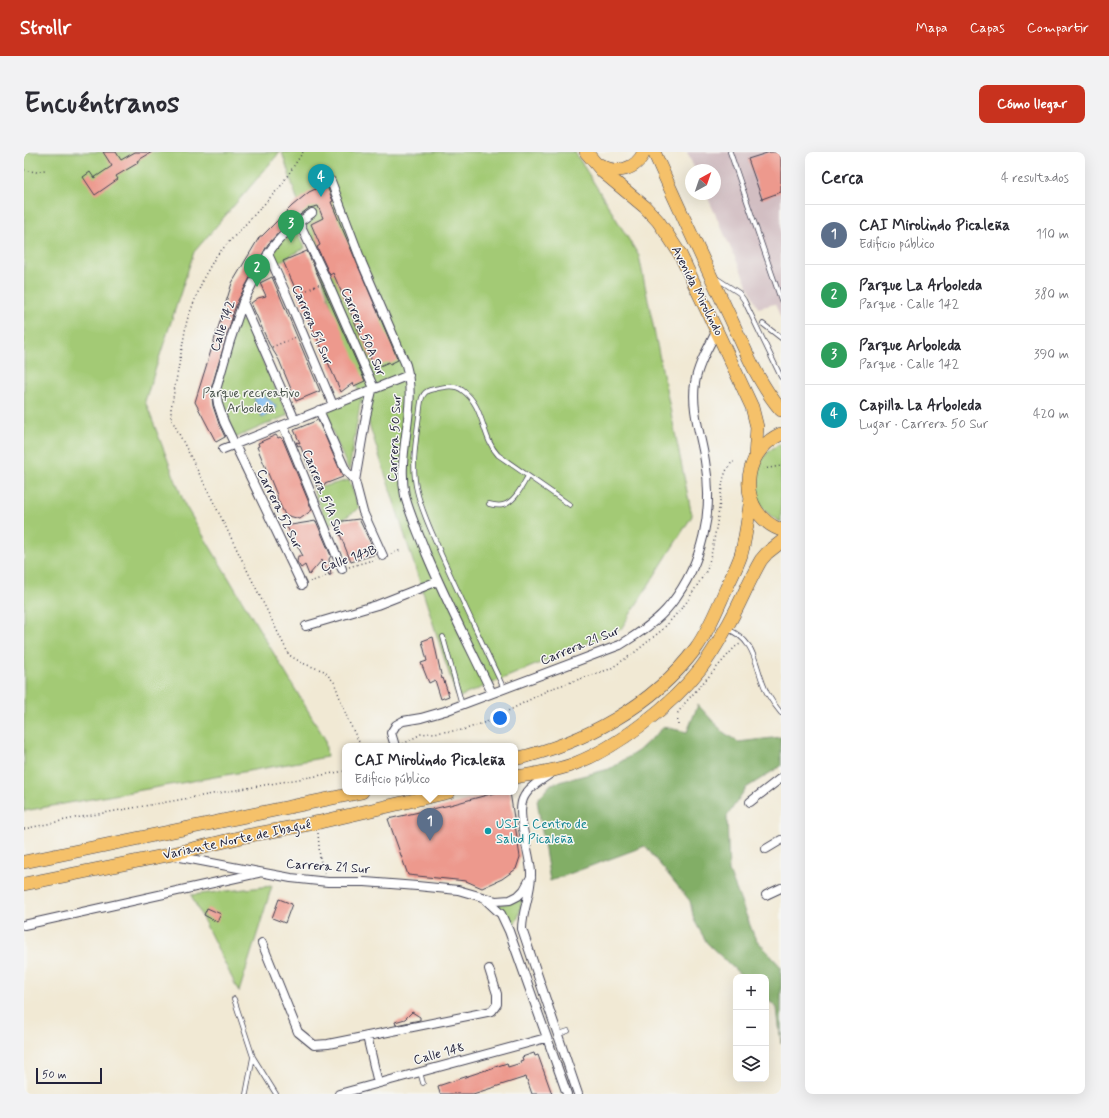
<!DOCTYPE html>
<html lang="es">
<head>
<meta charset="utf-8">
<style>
  :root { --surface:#fff; --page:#f2f2f3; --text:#2b2b33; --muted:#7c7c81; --line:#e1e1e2; --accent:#c8321e }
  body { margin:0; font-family:Mynerve,sans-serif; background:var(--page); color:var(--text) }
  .controls { position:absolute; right:12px; bottom:12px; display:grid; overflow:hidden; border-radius:8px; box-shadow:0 4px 16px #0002 }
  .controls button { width:36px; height:36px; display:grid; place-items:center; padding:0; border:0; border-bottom:1px solid var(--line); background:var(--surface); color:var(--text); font:20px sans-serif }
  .compass { position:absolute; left:661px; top:12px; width:36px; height:36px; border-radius:50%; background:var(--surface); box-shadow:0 4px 16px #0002; rotate:40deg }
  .scale { position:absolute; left:12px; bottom:10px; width:66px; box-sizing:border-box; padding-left:4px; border:2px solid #22223b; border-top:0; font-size:11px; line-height:14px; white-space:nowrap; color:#22223b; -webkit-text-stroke:3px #f6f6f2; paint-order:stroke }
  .you { position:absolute; left:476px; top:566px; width:14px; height:14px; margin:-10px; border:3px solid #fff; border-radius:50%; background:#1a73e8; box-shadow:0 0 0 6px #1a73e833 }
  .badge { display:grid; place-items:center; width:26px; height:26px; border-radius:50%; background:var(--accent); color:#fff; font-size:13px; font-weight:700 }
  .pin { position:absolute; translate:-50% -33px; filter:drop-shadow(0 1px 2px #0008) }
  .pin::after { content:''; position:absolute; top:21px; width:14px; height:12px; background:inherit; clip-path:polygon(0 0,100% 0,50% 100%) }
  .popup { position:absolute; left:318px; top:591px; width:176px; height:52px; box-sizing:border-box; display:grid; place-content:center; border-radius:8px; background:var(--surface); filter:drop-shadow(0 1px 3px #0005); font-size:13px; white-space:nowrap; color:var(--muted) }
  .popup b { font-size:15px; color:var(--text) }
  .popup::after { content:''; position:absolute; left:50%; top:100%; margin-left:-8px; border:8px solid transparent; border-top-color:var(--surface) }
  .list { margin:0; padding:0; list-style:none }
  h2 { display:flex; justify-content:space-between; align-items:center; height:52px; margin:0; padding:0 16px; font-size:17px }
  h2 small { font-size:13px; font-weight:400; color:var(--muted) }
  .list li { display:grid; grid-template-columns:26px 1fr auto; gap:12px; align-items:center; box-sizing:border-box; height:60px; padding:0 16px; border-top:1px solid var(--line) }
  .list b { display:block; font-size:15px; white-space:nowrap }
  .list p { margin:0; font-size:13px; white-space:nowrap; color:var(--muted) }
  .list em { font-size:13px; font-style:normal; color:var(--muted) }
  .icon { flex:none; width:22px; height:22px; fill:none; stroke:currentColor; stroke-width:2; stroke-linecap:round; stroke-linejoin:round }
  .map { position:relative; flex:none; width:757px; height:942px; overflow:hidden; border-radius:8px }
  header { display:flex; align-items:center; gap:24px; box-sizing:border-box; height:56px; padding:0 20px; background:var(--accent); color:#fff }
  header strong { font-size:19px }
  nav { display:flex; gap:22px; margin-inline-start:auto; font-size:14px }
  .intro { display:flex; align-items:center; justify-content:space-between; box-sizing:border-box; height:96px; padding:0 24px }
  h1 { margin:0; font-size:28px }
  .button { padding:10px 18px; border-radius:8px; background:var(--accent); color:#fff; font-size:14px; font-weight:700 }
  main { display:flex; gap:24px; padding:0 24px }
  aside { flex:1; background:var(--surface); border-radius:8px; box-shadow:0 4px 16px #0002 }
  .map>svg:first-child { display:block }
  .industrial { fill:#d2bec2 }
  .green { fill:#a3ca75; stroke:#627658 }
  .forest { fill:#82ae66; stroke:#526850 }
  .water { fill:#7dbaf0; stroke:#506e96 }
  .building { fill:#ed998d }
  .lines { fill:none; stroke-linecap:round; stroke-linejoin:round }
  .service-casing { stroke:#414052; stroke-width:5.5 }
  .minor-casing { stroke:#414052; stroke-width:10 }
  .primary-casing { stroke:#414052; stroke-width:14 }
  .trunk-casing { stroke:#414052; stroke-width:14 }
  .path { stroke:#414052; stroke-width:1.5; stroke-dasharray:1 3; stroke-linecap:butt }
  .service { stroke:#fff; stroke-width:4 }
  .minor { stroke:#fff; stroke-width:8 }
  .primary { stroke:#f5c16b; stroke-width:13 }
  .trunk { stroke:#f5c16b; stroke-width:13 }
  .culture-dot { fill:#0f9aa8; stroke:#f6f6f2; stroke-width:1.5 }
  .labels { text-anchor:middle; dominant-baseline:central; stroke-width:3; stroke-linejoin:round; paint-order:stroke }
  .street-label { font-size:13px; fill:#22223b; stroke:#f6f6f2 }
  .park-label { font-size:13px; fill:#49544c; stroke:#f6f6f2 }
  .culture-label { font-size:13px; fill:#0d838f; stroke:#f6f6f2; text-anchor:start }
</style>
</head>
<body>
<header>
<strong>Strollr</strong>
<nav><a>Mapa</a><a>Capas</a><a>Compartir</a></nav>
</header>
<div class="intro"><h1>Encuéntranos</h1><a class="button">Cómo llegar</a></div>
<main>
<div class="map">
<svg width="757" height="942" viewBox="0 0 757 942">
  <rect width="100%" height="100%" fill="#f6f6f2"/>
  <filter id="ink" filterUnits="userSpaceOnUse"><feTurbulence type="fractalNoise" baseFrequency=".025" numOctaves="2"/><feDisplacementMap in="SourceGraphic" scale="8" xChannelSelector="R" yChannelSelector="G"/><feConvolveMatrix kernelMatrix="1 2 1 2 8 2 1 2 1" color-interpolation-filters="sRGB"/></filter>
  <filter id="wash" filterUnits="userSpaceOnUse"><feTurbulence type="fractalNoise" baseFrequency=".012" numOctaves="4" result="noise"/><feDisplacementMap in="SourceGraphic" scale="16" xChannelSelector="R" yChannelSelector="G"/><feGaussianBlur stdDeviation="0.9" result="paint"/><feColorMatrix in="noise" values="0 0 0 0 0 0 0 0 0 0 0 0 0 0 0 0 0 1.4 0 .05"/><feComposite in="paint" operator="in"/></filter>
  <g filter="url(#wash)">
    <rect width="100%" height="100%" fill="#f1e9d4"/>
    <path class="industrial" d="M663 0H757V166L751 152 734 156 682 42H691V18H671Z"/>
    <path class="green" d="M0 0H256L170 100 121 249 161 353 301 587 303 605 0 659Z
      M258 0H551L615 104 668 364 597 477 433 546 337 247 325 319 299 257 335 241Z
      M273 77 281 96 251 112 248 102 258 86Z
      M214 168 222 169 235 202 264 263 211 286 199 249 196 233Z
      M757 292V370C749 366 743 362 738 354 724 334 733 300 757 292Z
      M325 328 335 356 318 368 303 373 289 337Z
      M248 734 215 840 167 743Z
      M499 745 494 766 490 772 473 753 489 750Z"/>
    <path class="forest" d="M674 553 699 580 714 590 757 585V614L722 636 703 664 705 719 731 786 757 815V892L753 856 742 846V825H719L683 791 670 768 666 749 621 694 526 729 513 648 527 632 585 617 614 599 640 575 663 580Z"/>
    <path class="water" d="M238 243 247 249 252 254 250 260 238 265 230 247Z"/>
    <g id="blocks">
      <path class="building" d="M79 0H92L97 8 111 0H128L113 9 114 11 92 24 94 27 71 43 59 25 66 20 70 26 88 14Z
        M746 0H755L757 5V40L738 47 724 7Z
        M302 32 309 49 307 50 374 208 366 212 365 210 351 216 309 121 306 123 293 95 296 93 287 72 299 66 294 54 285 56 260 75 244 92 214 148 208 164 209 163 187 237 189 254 195 272 201 285 192 290 171 250 208 131 236 84H238L268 54 285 40Z
        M283 99 341 229 330 234 329 231 317 240 259 109Z
        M248 125 296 239 272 249 255 208 245 192 227 151 234 146 242 144 236 131Z
        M294 268 319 325 293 335 276 293 274 294 272 290 276 291 270 278Z
        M252 283 254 286 256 285 259 288 288 358 276 367 261 363 253 346V343L233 295 235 294 234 291Z
        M335 367 352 402 327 410 311 370Z
        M292 369 307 404 305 407 307 423H305L298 408 285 423 281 413 277 416 273 410 274 404H279L263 375 267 373Z
        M409 485 418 527 419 526 425 544 417 547 411 528 405 531 397 511 403 509 398 489Z
        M474 640H486L496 705 492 717 478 727 458 736 442 729 384 723 364 667 426 653Z
        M255 747 268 752 261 771 248 766Z
        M183 756 197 762 193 770 180 763Z
        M388 860 396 865V868L372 873 371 870 381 867Z
        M510 901 511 904 514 903 528 942H508L502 925 449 942H416L414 934 483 911 484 915 497 911 496 909 499 908 498 905Z"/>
    </g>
  </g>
  <g filter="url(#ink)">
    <use href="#blocks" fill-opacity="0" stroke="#414052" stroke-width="1"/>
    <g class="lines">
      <defs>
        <path id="service" d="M706 0 757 148
          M692 126 715 141 720 148 757 225
          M739 172 757 186
          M465 352C469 353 475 354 479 353 491 350 498 334 504 324
          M703 477C734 489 730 515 743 541 747 548 752 555 757 561
          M419 485 438 553
          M480 537C459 492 437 447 417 402 409 382 398 361 393 339 387 315 392 288 395 264 397 255 395 241 406 238 416 236 429 231 438 238 461 254 457 285 474 303L546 353
          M210 847 229 905 252 942
          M535 882 544 879
          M396 920 399 931
          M222 942 229 905"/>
        <path id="minor" d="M307 29 338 111 382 213C394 255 372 301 381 344 386 363 395 382 402 401 422 449 446 495 468 541
          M275 70 303 129 349 234 342 264 331 329
          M244 102 264 146 309 253
          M219 150 271 268
          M295 258 322 319 331 329 339 360 359 404
          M259 273 318 417
          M199 297 385 223
          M278 433 200 270 194 252 192 238 206 189 219 150 244 102C255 84 271 73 288 61
          M282 474 353 453 414 429
          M371 594 367 581 372 573 379 569 397 566 421 559 596 493C614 482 634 469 647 452 679 411 690 359 681 309 677 283 667 258 671 231 674 212 685 195 693 178
          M529 620C519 627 504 635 499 647 492 663 506 701 507 720 508 740 498 758 498 777L554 942
          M726 650 757 626
          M742 697 757 688
          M151 704 267 726 304 730H341L393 734 434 738 472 749 486 748 494 744 500 738 507 725
          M742 743 757 736
          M462 748 477 762 485 779 543 942
          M0 773 234 721
          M238 791 274 880 290 893 304 892 468 859 473 852V842L465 817
          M343 884 354 931
          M315 942 522 886"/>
        <path id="primary" d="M562 0 579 20 621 55 634 69 645 85 656 102 696 186 728 255 733 275 731 305
          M630 0C654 55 680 110 706 165 721 197 734 231 757 258
          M576 13C592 23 612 18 620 0"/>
        <path id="trunk" d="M757 282C715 301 713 361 757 378
          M491 607C560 591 629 554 672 496 685 478 693 457 702 437 707 426 713 415 717 403 722 385 724 365 727 346
          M491 625C511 622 531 619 550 612 594 595 648 553 677 516 686 504 694 491 701 478 715 455 724 430 737 408L743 401 757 390
          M0 710 338 640
          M0 732 144 703 222 684 296 670 425 640"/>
      </defs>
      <use href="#service" class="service-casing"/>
      <use href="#minor" class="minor-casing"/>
      <use href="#primary" class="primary-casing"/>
      <use href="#trunk" class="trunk-casing"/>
      <path class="path" d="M279 0 256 35 192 104 180 125 163 168 147 257V266L186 343 265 503 278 511 300 519 310 530 324 568 337 594
        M0 18 12 20 21 18
        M272 143 296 132
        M248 195 272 185
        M739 317 757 314
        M367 402 377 398
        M325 415 352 407
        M286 430 310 421
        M654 573 653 562 661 551 711 495 716 492
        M379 592 397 582 439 578 465 569 526 537 586 517 610 501 638 478 662 451 683 418 688 399 693 371 699 328 702 319 708 310H710
        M0 677 51 666 321 619
        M294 681 296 707 301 722"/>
      <use href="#service" class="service"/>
      <use href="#minor" class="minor"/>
      <use href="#primary" class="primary"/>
      <use href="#trunk" class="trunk"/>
    </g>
  </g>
  <circle class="culture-dot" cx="464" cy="679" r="4"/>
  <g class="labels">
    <g class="street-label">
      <text transform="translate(673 139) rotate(63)">Avenida Mirolindo</text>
      <text transform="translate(288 173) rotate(67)">Carrera 51 Sur</text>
      <text transform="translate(199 174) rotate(-72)">Calle 142</text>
      <text transform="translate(339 180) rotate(67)">Carrera 50A Sur</text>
      <text transform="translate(371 286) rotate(-87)">Carrera 50 Sur</text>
      <text transform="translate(299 341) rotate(68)">Carrera 51A Sur</text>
      <text transform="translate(255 357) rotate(64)">Carrera 52 Sur</text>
      <text transform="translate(325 407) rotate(-19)">Calle 143B</text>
      <text transform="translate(556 494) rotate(-22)">Carrera 21 Sur</text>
      <text transform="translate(213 688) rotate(-12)">Variante Norte de Ibagué</text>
      <text transform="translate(304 715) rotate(4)">Carrera 21 Sur</text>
      <text transform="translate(415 902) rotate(-15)">Calle 148</text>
    </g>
    <g class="park-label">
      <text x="227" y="241">Parque recreativo<tspan x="227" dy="15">Arboleda</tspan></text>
    </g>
    <g class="culture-label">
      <text x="472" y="672">USI - Centro de<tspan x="472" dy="15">Salud Picaleña</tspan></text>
    </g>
  </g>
</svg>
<div class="controls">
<button>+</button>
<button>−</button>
<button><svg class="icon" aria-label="layers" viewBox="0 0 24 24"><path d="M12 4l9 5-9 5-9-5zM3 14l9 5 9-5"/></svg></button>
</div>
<svg class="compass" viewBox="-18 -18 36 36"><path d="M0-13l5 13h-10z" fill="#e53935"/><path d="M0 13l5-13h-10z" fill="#7c7c81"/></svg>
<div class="scale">50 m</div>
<div class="you"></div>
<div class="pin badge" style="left:406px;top:689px;background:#5c6f8a">1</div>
<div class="popup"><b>CAI Mirolindo Picaleña</b>Edificio público</div>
<div class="pin badge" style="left:233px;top:135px;background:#2e9e5b">2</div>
<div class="pin badge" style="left:267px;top:91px;background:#2e9e5b">3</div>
<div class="pin badge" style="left:297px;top:45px;background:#0f9aa8">4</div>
</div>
<aside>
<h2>Cerca<small>4 resultados</small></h2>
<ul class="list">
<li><span class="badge" style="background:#5c6f8a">1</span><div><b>CAI Mirolindo Picaleña</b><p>Edificio público</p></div><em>110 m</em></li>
<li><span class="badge" style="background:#2e9e5b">2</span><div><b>Parque La Arboleda</b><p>Parque · Calle 142</p></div><em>380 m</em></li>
<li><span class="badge" style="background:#2e9e5b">3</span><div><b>Parque Arboleda</b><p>Parque · Calle 142</p></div><em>390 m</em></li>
<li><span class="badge" style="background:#0f9aa8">4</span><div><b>Capilla La Arboleda</b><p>Lugar · Carrera 50 Sur</p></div><em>420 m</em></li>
</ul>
</aside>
</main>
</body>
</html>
